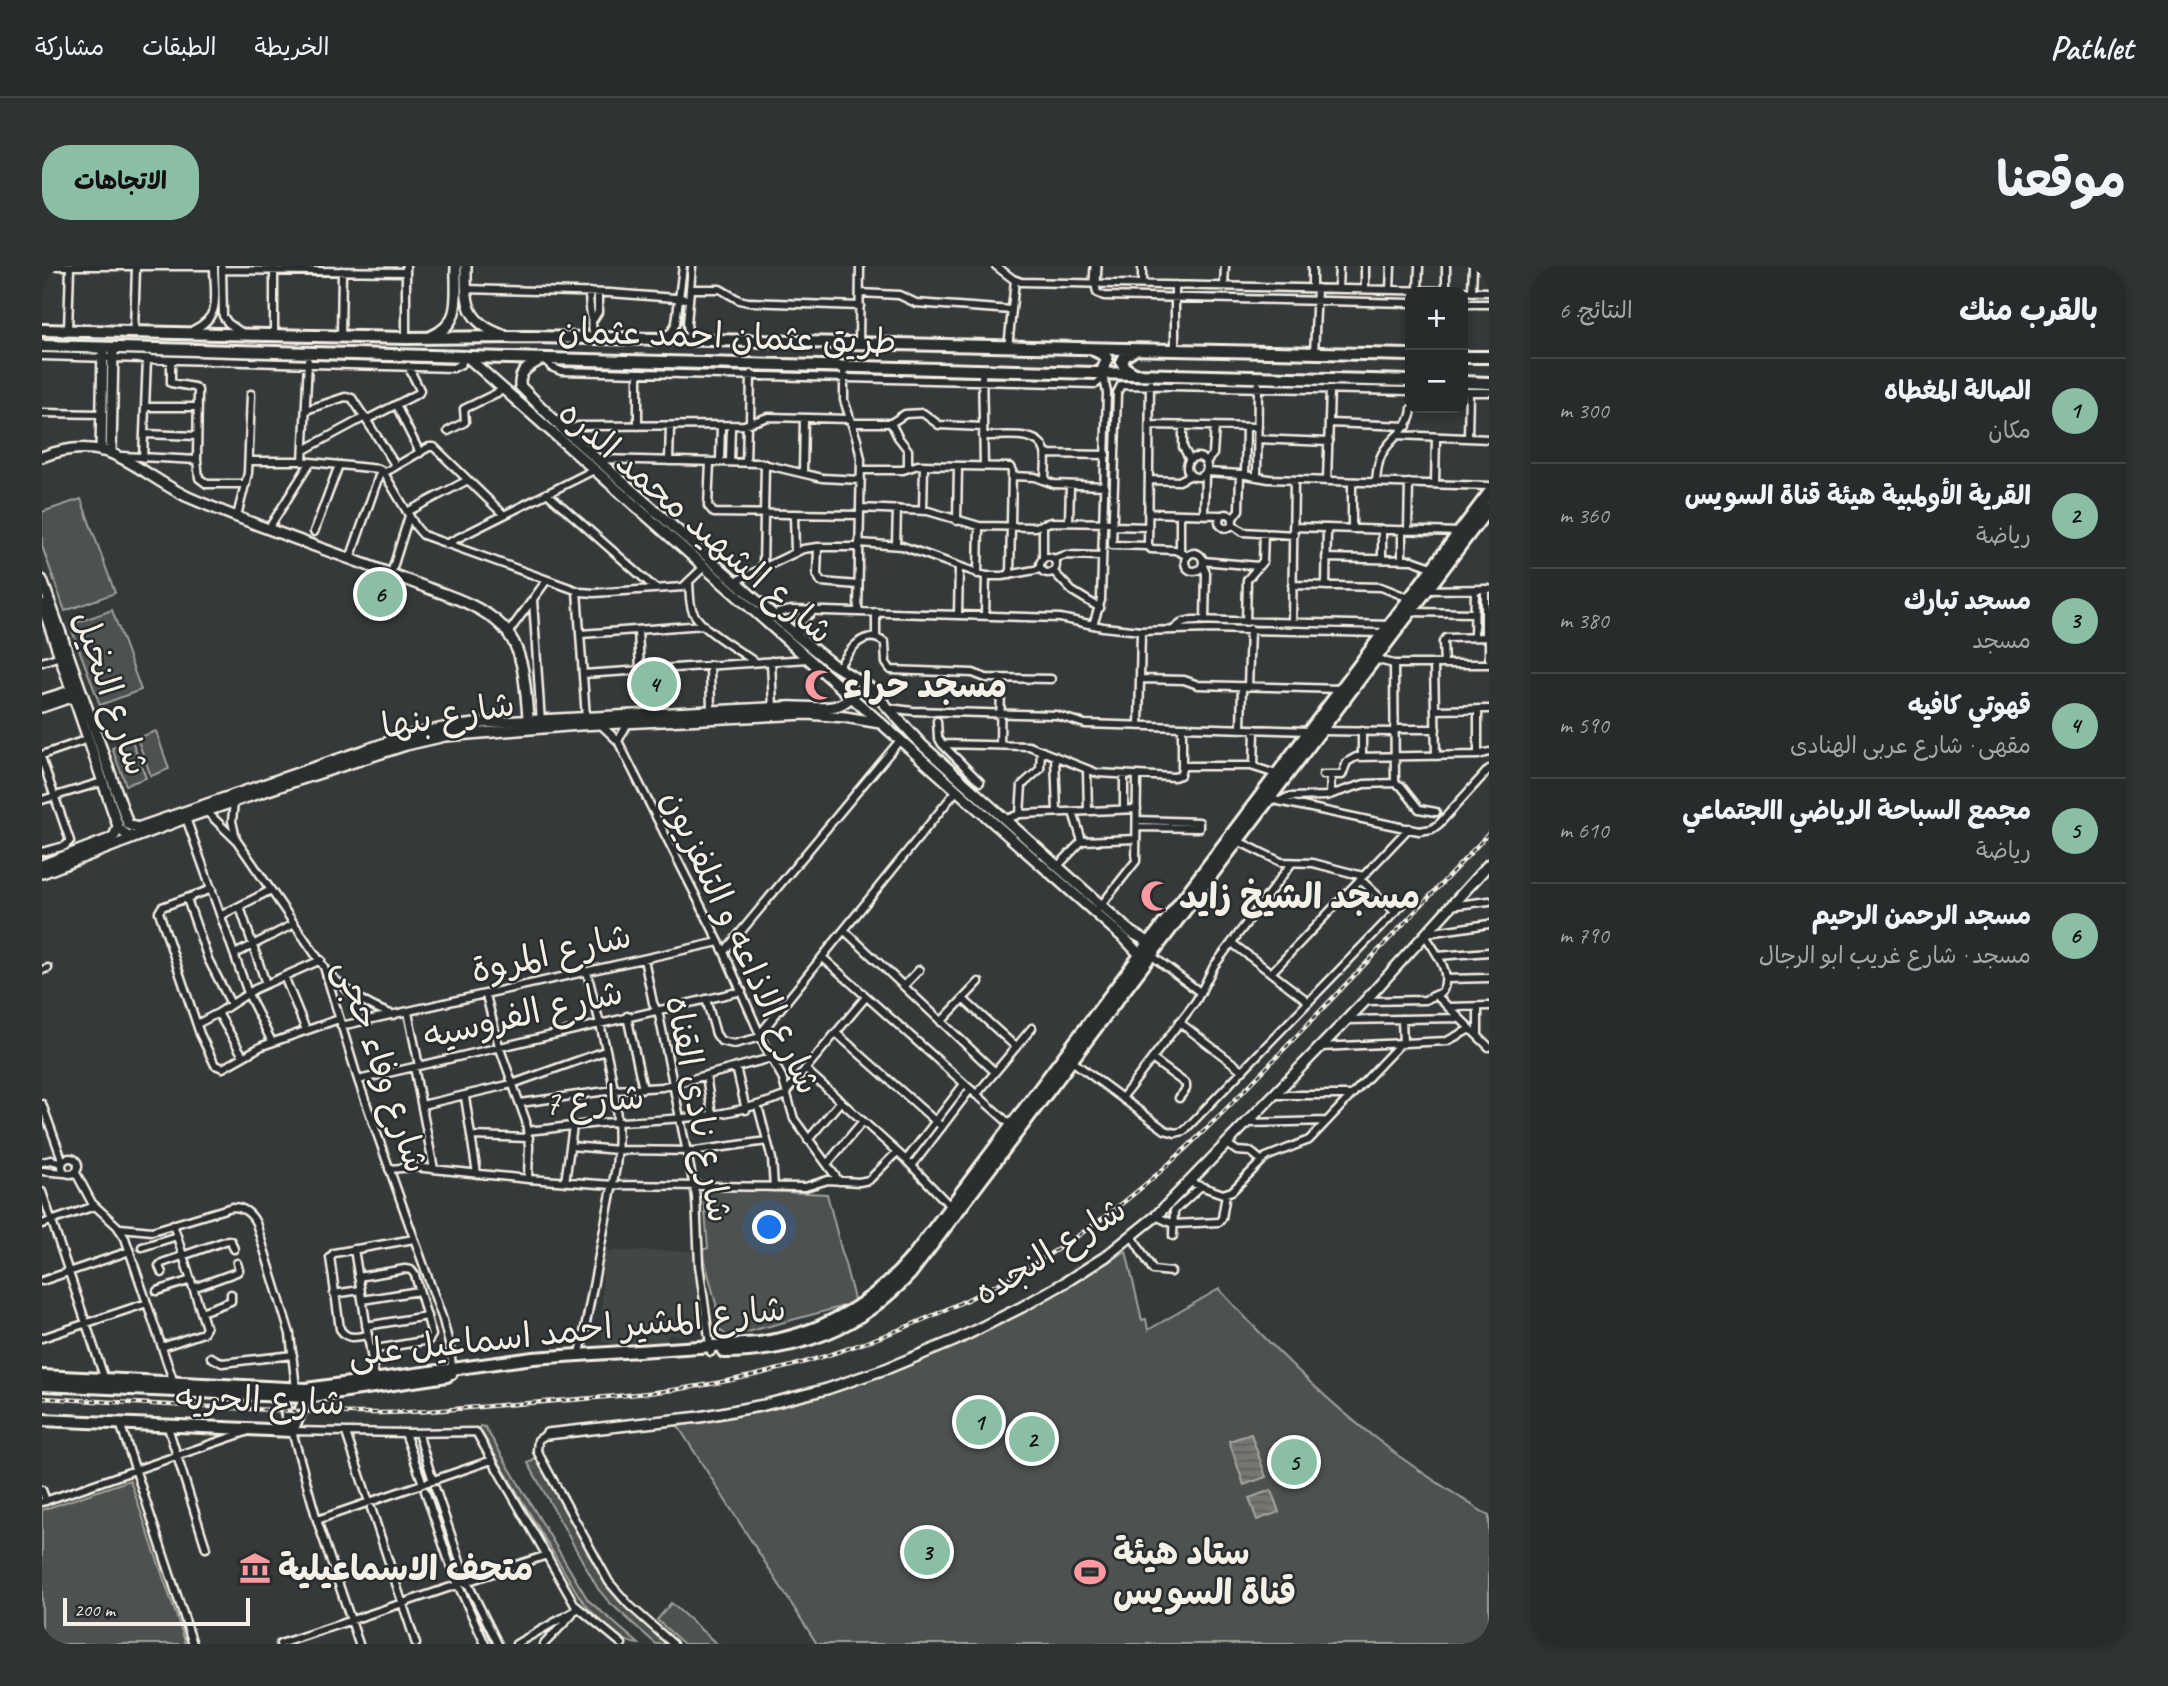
<!DOCTYPE html>
<html lang="ar">
<head>
<meta charset="utf-8">
<style>
  :root { --surface:#282b2b; --page:#303333; --text:#f1f3f6; --muted:#a5a7a9; --line:#444747; --accent:#8abfa5 }
  body { margin:0; font-family:Caveat,"Playpen Sans Arabic",sans-serif; background:var(--page); color:var(--text); direction:rtl }
  .controls { position:absolute; right:21px; top:21px; display:grid; overflow:hidden; border-radius:14px; box-shadow:0 4px 10px #0003 }
  .controls button { width:63px; height:63px; display:grid; place-items:center; padding:0; border:0; border-bottom:2px solid var(--line); background:var(--surface); color:var(--text); font:35px sans-serif }
  .scale { position:absolute; left:21px; bottom:18px; width:187px; box-sizing:border-box; padding-left:7px; border:4px solid #f4f1e8; border-top:0; font-size:19px; line-height:24px; white-space:nowrap; color:#f4f1e8; -webkit-text-stroke:5px #2a2d2e; paint-order:stroke }
  .you { position:absolute; left:728px; top:962px; width:24px; height:24px; margin:-18px; border:5px solid #fff; border-radius:50%; background:#1a73e8; box-shadow:0 0 0 10px #1a73e833 }
  .badge { display:grid; place-items:center; width:46px; height:46px; border-radius:50%; background:var(--accent); color:#111; font-size:23px; font-weight:700 }
  .pin { position:absolute; translate:-50% -50%; border:4px solid #fff; box-shadow:0 2px 7px #0006 }
  .list { margin:0; padding:0; list-style:none }
  h2 { display:flex; justify-content:space-between; align-items:center; height:91px; margin:0; padding:0 28px; font-size:30px }
  h2 small { font-size:23px; font-weight:400; color:var(--muted) }
  .list li { display:grid; grid-template-columns:46px 1fr auto; gap:21px; align-items:center; box-sizing:border-box; height:105px; padding:0 28px; border-top:2px solid var(--line) }
  .list b { display:block; font-size:26px; white-space:nowrap }
  .list p { margin:0; font-size:23px; white-space:nowrap; color:var(--muted) }
  .list em { font-size:23px; font-style:normal; color:var(--muted) }
  .map { position:relative; flex:none; width:1447px; height:1378px; overflow:hidden; direction:ltr; border-radius:28px }
  header { display:flex; align-items:center; gap:42px; box-sizing:border-box; height:98px; padding:0 35px; background:var(--surface); border-bottom:2px solid var(--line) }
  header strong { font-size:33px }
  nav { display:flex; gap:38px; margin-inline-start:auto; font-size:24px }
  .intro { display:flex; align-items:center; justify-content:space-between; box-sizing:border-box; height:168px; padding:0 42px }
  h1 { margin:0; font-size:49px }
  .button { padding:18px 32px; border-radius:28px; background:var(--accent); color:#111; font-size:24px; font-weight:700 }
  main { display:flex; gap:42px; padding:0 42px }
  aside { flex:1; background:var(--surface); border-radius:28px; box-shadow:0 4px 10px #0003 }
  .map>svg:first-child { display:block }
  .built { fill:#434645 }
  .green { fill:#4e514f; stroke:#a1a19c; stroke-width:2 }
  .water { fill:url(#water-rules); stroke:#a8a7a1; stroke-width:2 }
  .lines { fill:none; stroke-linecap:round; stroke-linejoin:round }
  .street-casing { stroke:#f4f1e8; stroke-width:11 }
  .secondary-casing { stroke:#f4f1e8; stroke-width:14 }
  .primary-casing { stroke:#f4f1e8; stroke-width:16 }
  .street { stroke:#2a2d2e; stroke-width:6 }
  .secondary { stroke:#2a2d2e; stroke-width:9 }
  .primary { stroke:#2a2d2e; stroke-width:10 }
  .rail-casing { stroke:#f4f1e8; stroke-width:4.5 }
  .rail { stroke:#2a2d2e; stroke-width:2; stroke-dasharray:5; stroke-linecap:butt }
  .labels { text-anchor:middle; dominant-baseline:central; stroke-width:5; stroke-linejoin:round; paint-order:stroke }
  .street-label { font-size:35px; fill:#f4f1e8; stroke:#2a2d2e }
  .poi-label { font-size:35px; font-weight:bold; fill:#f4f1e8; stroke:#2a2d2e; text-anchor:start }
</style>
</head>
<body>
<header>
<strong>Pathlet</strong>
<nav><a>الخريطة</a><a>الطبقات</a><a>مشاركة</a></nav>
</header>
<div class="intro"><h1>موقعنا</h1><a class="button">الاتجاهات</a></div>
<main>
<aside>
<h2>بالقرب منك<small>النتائج: 6</small></h2>
<ul class="list">
<li><span class="badge">1</span><div><b>الصالة المغطاه</b><p>مكان</p></div><em>300 m</em></li>
<li><span class="badge">2</span><div><b>القرية الأولمبية هيئة قناة السويس</b><p>رياضة</p></div><em>360 m</em></li>
<li><span class="badge">3</span><div><b>مسجد تبارك</b><p>مسجد</p></div><em>380 m</em></li>
<li><span class="badge">4</span><div><b>قهوتي كافيه</b><p>مقهى · شارع عربى الهنادى</p></div><em>590 m</em></li>
<li><span class="badge">5</span><div><b>مجمع السباحة الرياضي االجتماعي</b><p>رياضة</p></div><em>610 m</em></li>
<li><span class="badge">6</span><div><b>مسجد الرحمن الرحيم</b><p>مسجد · شارع غريب ابو الرجال</p></div><em>790 m</em></li>
</ul>
</aside>
<div class="map">
<svg width="1447" height="1378" viewBox="0 0 1447 1378">
  <defs>
    <pattern id="water-rules" width="6" height="5" patternUnits="userSpaceOnUse" patternTransform="scale(1.75)"><rect width="6" height="5" fill="#757572"/><path d="M0 2.5h6" fill="none" stroke="#5f5e5c"/></pattern>
  </defs>
  <rect width="100%" height="100%" fill="#363939"/>
  <filter id="ink" filterUnits="userSpaceOnUse"><feTurbulence type="fractalNoise" baseFrequency=".0143" numOctaves="2"/><feDisplacementMap in="SourceGraphic" scale="14" xChannelSelector="R" yChannelSelector="G"/><feConvolveMatrix kernelMatrix="1 2 1 2 8 2 1 2 1" color-interpolation-filters="sRGB"/></filter>
  <g filter="url(#ink)">
    <path class="built" d="M561 985H651L659 1062H646V1069H627L621 1079 568 1083 567 1077H560Z"/>
    <path class="green" d="M39 233 73 327 23 345 0 280V246Z
      M70 344 99 424 58 439 28 359Z
      M114 465 127 503 109 510 95 472Z
      M90 475 104 512 84 519 70 482Z
      M661 922 785 928 813 1037 687 1071 675 1062 674 1038 660 984 666 982Z
      M1084 985 1100 1054 1104 1053 1106 1064 1177 1023C1228 1079 1284 1136 1345 1181 1377 1206 1413 1228 1447 1250V1378H775L636 1160 720 1146 836 1111H840L960 1057 1002 1034 1066 993 1068 995Z
      M438 1160 443 1161 546 1334 597 1378C578 1378 548 1345 537 1330L438 1164Z
      M494 1193 565 1321 577 1335 625 1378H614L567 1336 556 1323 486 1197Z
      M88 1214 144 1378H0V1244Z
      M629 1337 675 1378H642L615 1354Z"/>
    <path class="water" d="M1209 1168 1224 1211 1202 1219 1187 1175Z
      M1229 1224 1237 1246 1215 1254 1207 1232Z"/>
    <g class="lines">
      <defs>
        <path id="street" d="M2 0H172
          M232 0V69
          M650 0 645 58 646 65 652 72
          M954 0 971 13 979 16 1447 26
          M180 2 181 50 186 57 199 66
          M180 4 364 6
          M1053 17 1055 27 1062 30 1368 37
          M1100 18V0
          M1182 20 1183 0
          M1270 22V0
          M424 23 568 27 646 33
          M649 23H678L697 34 706 36 818 40
          M1296 23 1297 0
          M1323 23V0
          M1348 24 1349 0
          M1376 24 1377 0
          M1404 25V0
          M547 26C547 44 551 55 551 72
          M1430 26 1431 0
          M818 27 857 29 874 37 970 44
          M1421 38H1447
          M551 54 556 46V27
          M26 64 28 1
          M151 64C181 50 172 29 172 0
          M92 65 94 1
          M299 71 300 5
          M364 72V0
          M621 72 630 65 634 57 641 0
          M817 78 818 0
          M966 82 973 14
          M1133 85V19
          M1272 88 1275 22
          M0 90 411 102 419 98 423 91
          M504 93 509 101 519 105 1054 118 1059 114V108
          M129 94V117L152 121 156 124 155 194 157 212 165 218H204
          M802 101V134L815 174 819 193 816 346
          M940 105 942 200
          M1108 117 1106 280 1109 283 1133 284 1146 290
          M1421 126H1447
          M354 139 378 187
          M103 141H156
          M264 144 303 131 310 132 354 200
          M0 147 61 148
          M324 154 377 127 378 124 366 100
          M708 157 709 108
          M810 157H849L863 148 881 147 897 159 941 161
          M849 157 856 171 866 184V202
          M1287 157 1365 160
          M1108 159 1216 161
          M1141 159V181L1148 194
          M596 160V107
          M406 165 423 156 422 143 461 124
          M521 165 536 160 702 159 726 151 808 153
          M102 168 155 170
          M1356 169 1447 173
          M941 170C959 171 998 163 1003 186 1005 194 1003 205 1003 214
          M1426 172 1427 126
          M1216 173 1287 176
          M262 184 323 151
          M1004 188 1064 189
          M80 190 155 194
          M1145 201a10 10 0 1 1 20 0a10 10 0 1 1-20 0Z
          M101 192 105 92
          M556 193 717 197 780 212 819 214
          M208 195H259L337 203 342 207 374 261 381 269 539 326 552 327 641 321 663 300
          M627 195 628 160
          M261 196 266 95
          M668 196 666 240 672 247 818 249
          M678 196 679 160
          M688 196 689 159
          M704 196 705 158
          M1164 196 1171 188 1173 160
          M819 204H861L876 199 968 201 970 205 968 309
          M1164 206 1198 208 1227 213 1447 220
          M342 207 387 181H392L462 249
          M761 207 762 152
          M1203 209 1204 161
          M970 210 993 211 1012 218 1063 220
          M1215 211 1216 119
          M1107 214 1137 215 1149 209
          M1285 215 1288 123
          M1334 216C1335 207 1335 197 1340 188 1349 170 1369 164 1370 142
          M1393 218 1394 171
          M505 227 614 323
          M818 242 886 245 937 260 993 261 1009 256 1071 257
          M881 244 882 199
          M365 246 426 214
          M1106 247 1178 249
          M1177 255a7 7 0 1 1 14 0a7 7 0 1 1-14 0Z
          M752 248 753 287
          M1162 249 1163 208
          M195 250 206 207 209 128
          M1191 252 1197 244 1198 208
          M915 255 916 200
          M1027 256 1028 219
          M1001 258V292
          M1190 258 1201 266 1252 269
          M1071 260 1106 261
          M1251 261 1418 266
          M227 262 268 197
          M1310 263V216
          M1360 264V293
          M1366 264 1367 217
          M272 266 297 199
          M817 277 860 280 944 310H960L998 303
          M404 278 552 204
          M854 279 855 243
          M1106 280 1070 279 1075 127 1079 119 1368 125
          M776 281 775 309 779 316 816 319
          M1138 286V248
          M1143 296a9 9 0 1 1 18 0a9 9 0 1 1-18 0Z
          M998 299a8 8 0 1 1 16 0a8 8 0 1 1-16 0Z
          M1284 292 1370 294 1390 301
          M308 293 339 204
          M1011 293 1024 289 1060 290
          M1340 293V263
          M1161 295 1216 300
          M1161 300 1164 307 1163 355
          M721 301 723 198
          M1011 305 1030 325 1058 342
          M349 308 367 250
          M936 308 937 260
          M694 315 761 283 776 281H817
          M647 317C648 326 647 338 651 346 659 364 697 384 713 396
          M1250 319 1339 321 1367 332
          M1284 320 1285 262
          M1385 324 1447 323
          M535 325 544 452
          M491 334 499 457
          M834 346V372
          M1368 346 1432 347
          M916 348 917 301
          M943 349 944 310
          M725 355 736 347 749 344 1018 352 1061 361 1099 365 1167 363 1341 367
          M1204 356 1205 314 1221 295 1222 267
          M1250 356 1252 214
          M1051 359 1059 334 1065 127 1061 108
          M1132 363 1141 356 1150 354 1349 359
          M596 364 598 404
          M466 367 505 314
          M539 368 662 359
          M1432 371 1433 323
          M1443 371V323
          M1447 371V392
          M1332 393 1352 398H1447
          M729 395 731 442
          M0 396 18 390
          M1352 398 1353 517
          M1392 398 1394 490
          M1402 398 1401 376 1404 372 1447 371
          M668 399 669 445
          M796 402C806 386 822 360 843 377L844 397 849 404 931 407 944 412 1009 413
          M606 403 609 448
          M541 408 766 393
          M1099 413 1142 414 1156 419 1298 423
          M1206 421 1208 363
          M847 442 871 445 1014 449 1043 458 1267 465
          M1393 444 1447 443
          M895 455 896 471 900 478 938 516
          M558 458 576 475 682 686 725 785 740 811 752 853 797 915
          M1097 460 1099 365
          M1199 463 1200 421
          M1352 463H1394
          M1279 465 1352 466
          M1320 465V491
          M576 475 586 457
          M900 478 987 480 1055 507 1132 511 1138 509 1140 503V461
          M958 480 959 412
          M0 489 46 473
          M1436 489V443
          M1013 490 1015 546
          M0 494 28 575 23 580 0 586
          M1140 500H1209L1234 508
          M1212 501 1213 463
          M1045 504 1046 545
          M1281 509H1300L1305 496 1314 491 1436 489 1447 486
          M1288 529 1289 509
          M1227 533 1377 565 1390 563 1397 558 1447 503
          M0 534 60 516
          M1238 535 1246 531 1284 530 1322 518 1353 517 1359 520 1377 543 1394 546
          M192 536 190 555 194 573
          M162 543 195 575 282 701 316 814 401 1054 408 1082 411 1109
          M1082 543V510
          M1031 546 1040 575
          M978 548 980 519 998 503 999 484
          M144 552 207 730 230 776
          M962 554 978 548 1095 543
          M1095 561 1157 562V556L1095 554
          M1196 575 1239 596 1271 597 1321 610
          M1015 601 1040 575 1094 573
          M1318 613 1353 646
          M170 623 120 641 117 646 158 768 173 799 181 802 220 780 297 753
          M145 633 166 693 189 738
          M1407 640 1447 635
          M198 641 224 718
          M1057 642 1094 595 1095 510
          M180 649 227 625
          M803 665 953 806
          M1385 667 1447 658
          M1190 677 1267 736
          M682 686 859 473
          M193 688 252 658
          M1109 689 1159 727
          M1396 690 1447 686
          M781 692 970 860
          M602 693 611 737 617 749 654 931 657 999 669 1086
          M0 704 6 702
          M285 706C306 726 324 740 352 749
          M1229 707 1367 562
          M242 710 264 764
          M1404 713 1447 712
          M862 720 877 704
          M444 729 457 780 484 855 487 880 486 913
          M1395 730 1447 781
          M664 733 674 768 679 775 692 778 719 771
          M921 733 974 781
          M1323 735 1383 734 1400 726C1411 706 1393 686 1383 669
          M1406 741 1447 740
          M1436 741V770
          M366 746 377 800
          M176 747 201 790
          M585 750 601 823
          M1360 753 1361 778
          M1304 754 1417 752
          M899 756 937 716
          M1137 756 1201 805
          M155 758 176 747 213 723 279 694
          M299 760 677 676
          M794 767 900 861
          M718 768 915 524
          M1278 781 1405 775 1428 763
          M1110 793 1144 818V823L1137 832
          M1030 795 1123 864 1133 867 1142 865 1362 637
          M372 801 392 903
          M694 801 704 844
          M763 803 864 894 908 940
          M664 809 670 849
          M316 814 700 725
          M745 825 824 731
          M934 829 990 762
          M1232 829H1309
          M423 831 435 908
          M1080 832 1154 735 1172 700 1250 597
          M478 837 572 824 620 821 729 792
          M0 838 21 896
          M380 839 470 818 563 785
          M716 840 730 893 732 921
          M1206 857 1285 855
          M486 865C516 862 546 857 576 856 638 853 687 852 745 829
          M430 870 487 872
          M766 874 799 835
          M1185 878 1195 885 1209 886 1220 895
          M528 880 576 884 653 885 725 875
          M20 900a8 8 0 1 1 16 0a8 8 0 1 1-16 0Z
          M864 894 922 818
          M0 896 9 894 20 897
          M785 898 821 855
          M870 900 928 824
          M347 903 372 901 486 913 571 919 763 921 786 914 817 916 827 914 855 886
          M0 905 22 907
          M34 907 50 937 75 960 83 972 132 1117
          M523 916 531 860
          M1147 916 1181 928 1190 925 1224 891 1267 874 1358 778
          M0 926 63 1114
          M1114 950 1131 958 1177 956 1180 952 1184 928
          M0 958 53 940
          M78 962 110 965 190 941C202 941 209 947 214 957L248 1068 254 1123
          M1090 970 1111 1004 1129 1006
          M1131 970 1132 945 1159 920
          M100 981 135 970
          M312 983 333 1113
          M120 1007 117 1000 120 997 186 974 189 975 192 983
          M316 1011 363 1003 369 1004 373 1009 390 1069 387 1074 328 1084
          M0 1015 88 985
          M151 1022 195 1006 197 1004 195 997
          M115 1025 149 1014
          M292 1028 318 1024
          M320 1034 377 1025
          M159 1046 189 1035V1028
          M324 1060 385 1050
          M326 1069C314 1071 305 1074 298 1063L288 991 292 987 372 973
          M0 1072 105 1037
          M120 1081 161 1067 164 1062 131 958
          M538 1088 574 901C582 835 560 769 545 706
          M169 1091 180 1097 251 1089
          M78 1157 151 1378
          M125 1158 164 1282
          M304 1167 327 1236
          M363 1167 381 1218
          M376 1167 391 1215
          M505 1168 496 1174 495 1185 567 1316 587 1339 631 1378
          M393 1222 425 1316 456 1378
          M0 1224 4 1235
          M383 1225 412 1310 443 1378
          M0 1236 207 1165
          M329 1242 374 1378
          M275 1254 450 1194
          M238 1378 505 1289
          M317 1378 275 1254 250 1165 363 1167 434 1166 533 1339 580 1378
          M474 1378 536 1343
          M502 1378 530 1349"/>
        <path id="secondary" d="M424 0C424 36 423 56 461 69
          M1053 17 1054 0
          M389 70C421 58 413 29 414 0
          M424 90 1084 674 1098 689
          M500 93C488 100 477 104 478 120L522 164 755 370 790 398 827 421 880 479 1090 667 1107 676
          M59 185 61 82
          M69 187 71 82
          M0 191C20 183 41 180 62 185 87 192 120 219 146 231 219 263 296 287 370 316 400 328 437 337 460 360 485 385 483 428 487 461
          M0 314 86 558 95 562 361 471 401 462 441 457 743 441C759 440 779 444 794 440 809 437 812 422 827 421
          M0 338 77 563 85 569 94 571
          M755 370 758 355 769 345
          M0 434 35 423
          M0 441 35 429
          M0 599 68 573 73 569 76 560
          M0 607 144 552 241 519 364 479 403 470 538 459 765 448 803 451 838 457
          M505 1168 658 1151 722 1139 785 1123 846 1102 914 1074 980 1041 1022 1017 1063 991 1114 950 1323 735 1447 598"/>
        <path id="primary" d="M0 64 364 72 485 71 619 73 1368 89
          M0 80 1368 115
          M1052 84 1062 89 1065 93 1059 108
          M1092 84 1083 90 1080 96 1083 102 1093 108
          M1421 91H1447
          M1421 116 1447 117
          M682 1086C758 1085 817 1063 869 1007L1447 242
          M0 1110 264 1123 491 1092 717 1077C779 1068 830 1039 871 990L1447 227
          M0 1119 264 1131 405 1110
          M240 1131 250 1165
          M0 1154 250 1165
          M250 1165 264 1131"/>
      </defs>
      <use href="#street" class="street-casing"/>
      <use href="#secondary" class="secondary-casing"/>
      <use href="#primary" class="primary-casing"/>
      <use href="#street" class="street"/>
      <use href="#secondary" class="secondary"/>
      <use href="#primary" class="primary"/>
      <defs>
        <path id="rail" d="M0 1132C105 1138 209 1144 314 1147 372 1148 430 1141 487 1137 539 1133 592 1130 644 1122 788 1101 943 1039 1061 952 1137 896 1200 827 1265 759 1326 695 1387 632 1447 567"/>
      </defs>
      <use href="#rail" class="rail-casing"/>
      <use href="#rail" class="rail"/>
    </g>
  </g>
  <defs>
    <symbol id="mosque-bare" viewBox="-9 -9 18 18"><path d="M3.5-4.9A6 6 0 1 0 3.5 4.9A5 5 0 1 1 3.5-4.9Z" fill="#ff9aa2" stroke="#2a2d2e" stroke-width="2.5" paint-order="stroke"/></symbol>
    <symbol id="museum-bare" viewBox="-9 -9 18 18"><path d="M0-6L6-3V-2H-6V-3ZM-5-1h2V3h-2ZM-1-1h2V3h-2ZM3-1h2V3H3ZM-6 4H6V6H-6Z" fill="#ff9aa2" stroke="#2a2d2e" stroke-width="2.5" paint-order="stroke"/></symbol>
    <symbol id="stadium-bare" viewBox="-9 -9 18 18"><path d="M0-5a6.5 5 0 1 0 0 10a6.5 5 0 1 0 0-10ZM-3.5-1.8h7v3.6h-7Z" fill="#ff9aa2" stroke="#2a2d2e" stroke-width="2.5" paint-order="stroke"/></symbol>
  </defs>
  <g fill-rule="evenodd">
    <use href="#mosque-bare" x="756" y="397" width="44" height="44"/>
    <use href="#mosque-bare" x="1092" y="608" width="44" height="44"/>
    <use href="#museum-bare" x="191" y="1280" width="44" height="44"/>
    <use href="#stadium-bare" x="1026" y="1284" width="44" height="44"/>
  </g>
  <g class="labels">
    <g class="street-label">
      <text transform="translate(685 70) rotate(2)">طريق عثمان احمد عثمان</text>
      <text transform="translate(654 256) rotate(41)">شارع الشهيد محمد الدره</text>
      <text transform="translate(69 427) rotate(71)">شارع النخيل</text>
      <text transform="translate(406 449) rotate(-10)">شارع بنها</text>
      <text transform="translate(699 676) rotate(65)">شارع الاذاعه و التلفزيون</text>
      <text transform="translate(509 687) rotate(-13)">شارع المروة</text>
      <text transform="translate(481 748) rotate(-13)">شارع الفروسيه</text>
      <text transform="translate(340 800) rotate(71)">شارع وفاء حجى</text>
      <text transform="translate(552 834) rotate(-4)">شارع 7</text>
      <text transform="translate(657 843) rotate(79)">شارع نادى القناه</text>
      <text transform="translate(1008 985) rotate(-32)">شارع النجده</text>
      <text transform="translate(525 1065) rotate(-6)">شارع المشير احمد اسماعيل على</text>
      <text transform="translate(218 1134) rotate(2)">شارع الحريه</text>
    </g>
    <g class="poi-label">
      <text x="801" y="419">مسجد حراء</text>
      <text x="1137" y="630">مسجد الشيخ زايد</text>
      <text x="1071" y="1286">ستاد هيئة<tspan x="1071" dy="40">قناة السويس</tspan></text>
      <text x="236" y="1302">متحف الاسماعيلية</text>
    </g>
  </g>
</svg>
<div class="controls">
<button>+</button>
<button>−</button>
</div>
<div class="scale">200 m</div>
<div class="you"></div>
<div class="pin badge" style="left:937px;top:1156px">1</div>
<div class="pin badge" style="left:990px;top:1173px">2</div>
<div class="pin badge" style="left:885px;top:1286px">3</div>
<div class="pin badge" style="left:612px;top:418px">4</div>
<div class="pin badge" style="left:1252px;top:1196px">5</div>
<div class="pin badge" style="left:338px;top:328px">6</div>
</div>
</main>
</body>
</html>
